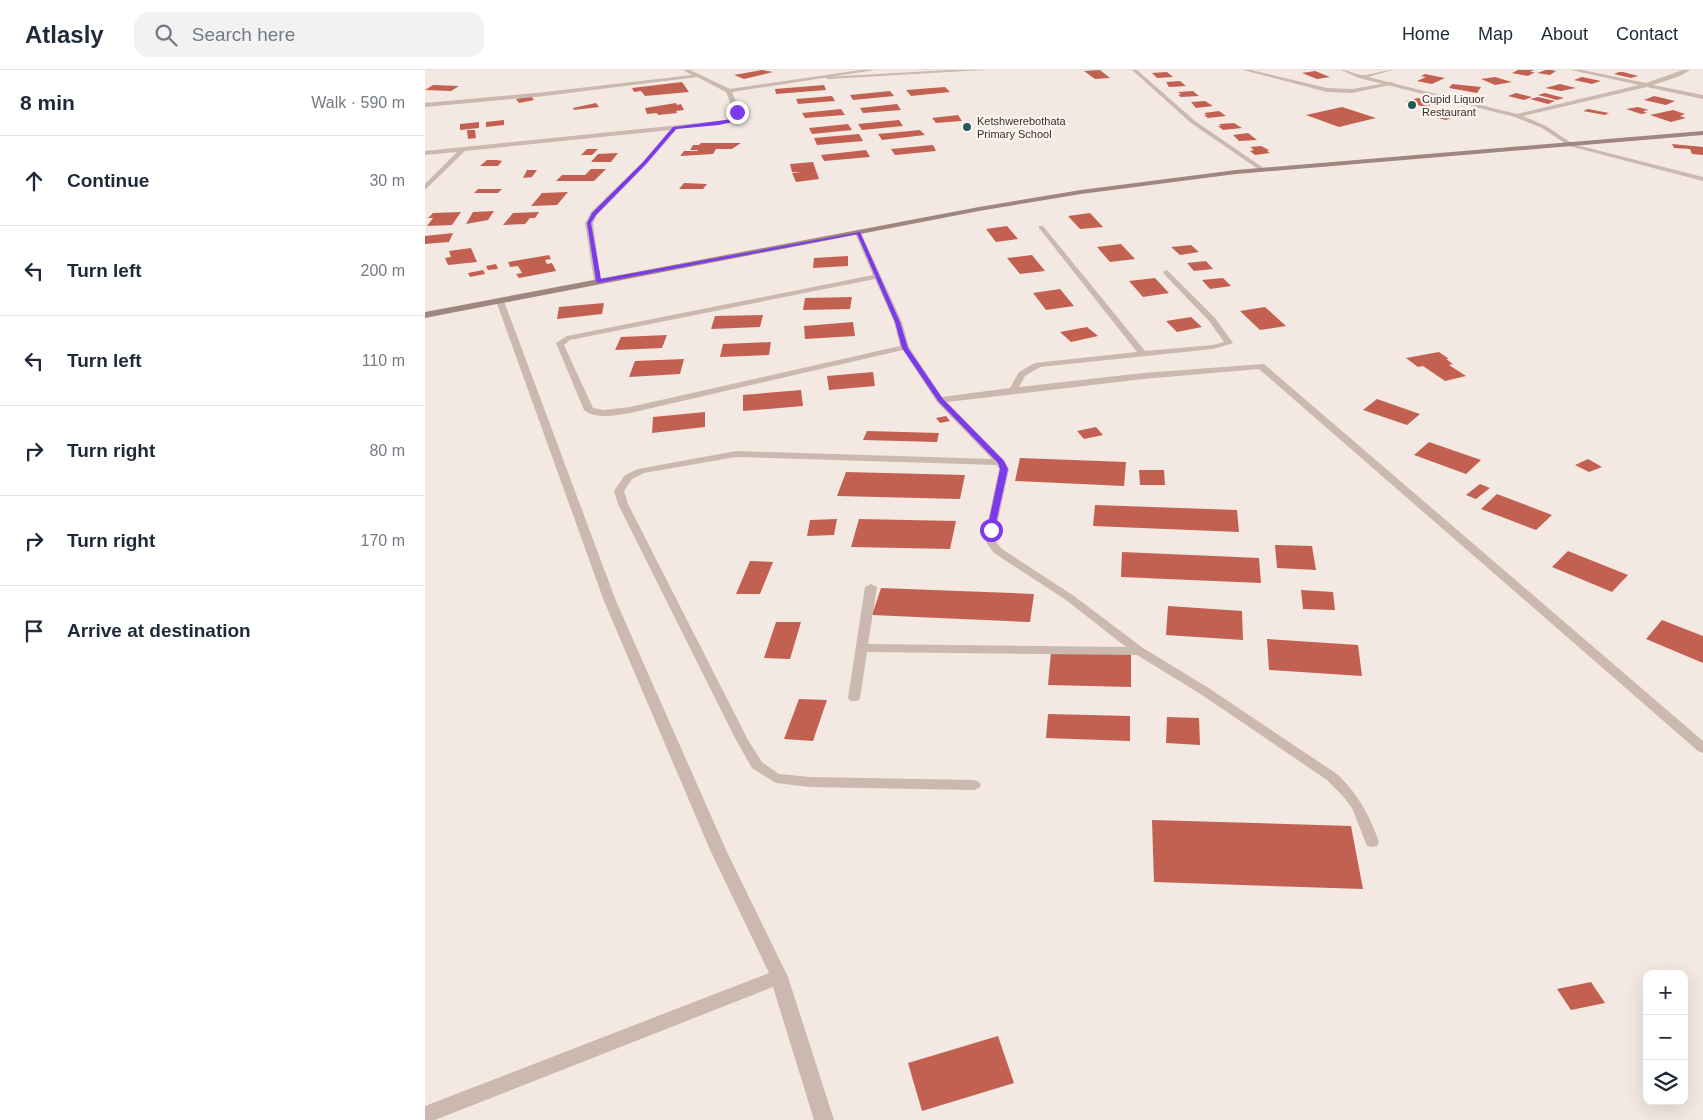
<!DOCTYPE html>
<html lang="en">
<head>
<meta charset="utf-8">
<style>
  :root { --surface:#fff; --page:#f2f2f3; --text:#1f2937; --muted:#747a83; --line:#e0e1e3 }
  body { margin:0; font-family:Arial,sans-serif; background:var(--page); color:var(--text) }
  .controls { position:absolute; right:15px; bottom:15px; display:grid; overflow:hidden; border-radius:10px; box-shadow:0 5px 20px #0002 }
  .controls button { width:45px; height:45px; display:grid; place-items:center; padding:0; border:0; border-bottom:1px solid var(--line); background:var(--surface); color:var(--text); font:25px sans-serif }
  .stop { position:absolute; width:15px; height:15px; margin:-11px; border:4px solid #7c3aed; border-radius:50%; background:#fff }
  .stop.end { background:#7c3aed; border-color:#fff; box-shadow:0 1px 5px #0008 }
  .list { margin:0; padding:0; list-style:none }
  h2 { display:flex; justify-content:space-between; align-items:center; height:65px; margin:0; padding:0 20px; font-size:21px }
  h2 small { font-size:16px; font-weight:400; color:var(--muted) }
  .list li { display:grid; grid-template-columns:32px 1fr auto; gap:15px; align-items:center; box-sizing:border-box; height:90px; padding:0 20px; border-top:1px solid var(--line) }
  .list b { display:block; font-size:19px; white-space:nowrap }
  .list em { font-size:16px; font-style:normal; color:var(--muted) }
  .icon { flex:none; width:28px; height:28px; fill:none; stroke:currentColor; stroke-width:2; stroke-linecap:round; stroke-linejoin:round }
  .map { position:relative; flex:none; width:1278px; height:1050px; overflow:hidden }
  header { display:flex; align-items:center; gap:30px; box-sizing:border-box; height:70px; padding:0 25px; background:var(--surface); border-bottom:1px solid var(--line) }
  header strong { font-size:24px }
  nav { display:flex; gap:28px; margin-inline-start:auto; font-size:18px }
  .search { width:350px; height:45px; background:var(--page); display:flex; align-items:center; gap:12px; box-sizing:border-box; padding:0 18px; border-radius:15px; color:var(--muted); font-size:19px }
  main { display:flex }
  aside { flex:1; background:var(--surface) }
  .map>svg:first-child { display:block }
  .building { fill:#c26151 }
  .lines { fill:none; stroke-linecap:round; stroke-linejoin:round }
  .lane { fill:#cbb8ae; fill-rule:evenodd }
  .street { fill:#cbb8ae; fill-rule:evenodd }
  .secondary { fill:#9f877f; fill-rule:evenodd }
  .route { fill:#7c3aed }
  .poi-dot { fill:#225b59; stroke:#faf4ef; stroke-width:2 }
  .labels { text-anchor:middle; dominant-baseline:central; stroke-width:4.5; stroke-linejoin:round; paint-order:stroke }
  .far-poi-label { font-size:11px; fill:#3a2f2c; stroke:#faf4ef; text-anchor:start }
</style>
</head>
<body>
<header>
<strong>Atlasly</strong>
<div class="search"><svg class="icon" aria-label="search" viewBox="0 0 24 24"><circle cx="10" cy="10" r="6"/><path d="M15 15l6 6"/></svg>Search here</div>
<nav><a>Home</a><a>Map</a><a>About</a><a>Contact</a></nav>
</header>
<main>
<aside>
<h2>8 min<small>Walk · 590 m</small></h2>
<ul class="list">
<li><svg class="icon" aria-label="ahead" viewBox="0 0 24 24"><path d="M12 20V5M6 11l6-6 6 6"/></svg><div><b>Continue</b></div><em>30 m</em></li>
<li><svg class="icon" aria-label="left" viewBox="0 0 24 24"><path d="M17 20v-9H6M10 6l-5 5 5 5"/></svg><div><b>Turn left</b></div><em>200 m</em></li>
<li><svg class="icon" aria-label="left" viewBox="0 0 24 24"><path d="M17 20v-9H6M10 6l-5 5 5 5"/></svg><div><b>Turn left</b></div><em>110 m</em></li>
<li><svg class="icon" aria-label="right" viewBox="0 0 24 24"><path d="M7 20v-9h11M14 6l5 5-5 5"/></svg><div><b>Turn right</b></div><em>80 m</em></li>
<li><svg class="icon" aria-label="right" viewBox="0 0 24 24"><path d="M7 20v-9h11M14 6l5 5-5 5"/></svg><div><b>Turn right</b></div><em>170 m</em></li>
<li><svg class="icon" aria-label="arrive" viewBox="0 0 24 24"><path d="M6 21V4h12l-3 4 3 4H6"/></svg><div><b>Arrive at destination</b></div></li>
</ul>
</aside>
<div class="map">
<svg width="1278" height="1050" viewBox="0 0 1278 1050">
  <rect width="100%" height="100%" fill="#f3e9e2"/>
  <path class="building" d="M337 0 348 2 319 9 309 5Z
    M675 0 685 8 670 9 659 1Z
    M1093 0H1109L1105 2H1110L1103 6 1087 3Z
    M1121 0H1126L1131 1 1125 5 1112 3Z
    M890 1 905 7 892 9 877 3Z
    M742 2 748 7 732 8 727 3Z
    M1194 2H1198L1213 6 1206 8 1189 4Z
    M1000 4 1020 8 1007 14 992 11 1001 7 996 6Z
    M1070 7 1087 12 1070 15 1056 9Z
    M1157 7 1176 11 1167 14 1149 10Z
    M755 11 761 16 744 17 741 12Z
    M257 12 264 22 220 26 216 21 209 22 207 18Z
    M1027 14 1056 17 1052 23 1024 18Z
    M1135 14 1151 18 1136 21 1120 18Z
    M8 15 34 16 26 21 0 20Z
    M399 15 401 20 351 24 350 19Z
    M520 17 525 22 486 26 481 20Z
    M465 21 469 26 428 30 425 25Z
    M768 21 774 26 756 27 753 25 756 24 753 22Z
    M1091 23 1107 27 1099 30 1083 26Z
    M1120 23 1139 28 1132 30 1113 25Z
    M106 26 109 30 94 33 91 29Z
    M407 26 410 31 373 34 371 29Z
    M1229 26 1250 31 1241 35 1219 30Z
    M1113 27 1130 31 1123 34 1105 29Z
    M993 28 1012 33 999 37 981 31Z
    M780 31 788 36 771 38 766 32Z
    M171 33 174 37 149 40 148 38Z
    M251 33 252 35 256 34 259 40 251 41 252 43 233 45 232 43 222 44 220 38Z
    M472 34 476 40 438 43 435 38Z
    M917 37 951 48 914 57 881 45Z
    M1213 37 1224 40 1218 41 1222 43 1216 44 1201 39Z
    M416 39 420 45 380 48 377 43Z
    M1163 39 1184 43 1180 45 1158 41Z
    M1248 40 1260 44 1255 46 1261 48 1246 52 1225 45Z
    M794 41 801 46 783 48 779 45H782L779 43Z
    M1011 41 1032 46 1021 50 1001 45Z
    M533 45 537 51 511 53 507 48Z
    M79 50V55L61 57V52Z
    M474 50 478 56 437 60 433 54Z
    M54 52V58L35 60V54Z
    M809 53 817 58 798 60 793 56H796L794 54Z
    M423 54 427 60 387 64 384 58Z
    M42 60H50L51 68 43 69Z
    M495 60 500 65 457 70 453 64Z
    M823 63 832 70 814 71 808 65Z
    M434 64 438 71 392 75 389 68Z
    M276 73H316L307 79H291L288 84 255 86 259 81H272L273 80H265L268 75H274Z
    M1247 74 1278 77V85L1267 84 1265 79 1249 78Z
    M508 75 511 81 470 85 466 79Z
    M836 76 844 80 842 81 845 83 830 85 825 81 829 80 825 77Z
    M162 79H173L167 85H156Z
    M441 80 445 87 399 91 396 85Z
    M193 83 186 92H166L173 84Z
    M62 90H72L77 91 73 96H55Z
    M388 92 394 109 371 112 367 103 377 102H367L365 94Z
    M166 99H181L169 111H131L137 105H160Z
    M102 100H112L107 107 98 108Z
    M259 113 282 114 278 119H254Z
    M53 119H77L73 123H49Z
    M143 122 132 135 106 136 117 123Z
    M69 141 63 150 41 154 48 142Z
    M36 142 27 155 2 156 8 148H3L8 143Z
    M114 142 110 148H105L100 154 78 155 88 143Z
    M665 143 678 157 655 159 643 146Z
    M582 156 593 169 571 172 561 159Z
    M28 163 24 172 0 174V166Z
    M696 174 710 189 685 192 672 177Z
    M766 175 774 182 755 185 746 177Z
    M46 178 52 192 23 195 20 188 26 187 24 181Z
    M124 185 126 189 120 190 122 194 127 193 131 201 94 208 91 204 97 203 93 196 85 197 83 192Z
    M607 185 620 201 595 204 582 188Z
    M423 186V196L388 198 389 188Z
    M781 191 788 199 769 201 762 193Z
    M71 194 73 199 63 200 61 196Z
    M58 200 60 204 45 207 43 203Z
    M730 208 744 223 718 227 704 211Z
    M798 208 806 216 785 219 777 210Z
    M635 219 649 236 621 240 608 223Z
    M427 227 425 239 378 240 380 228Z
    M179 233 177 244 132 249 134 237Z
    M840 237 861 256 835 260 815 241Z
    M338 245 335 257 286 259 290 246Z
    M766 247 777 257 752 262 741 251Z
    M428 252 430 266 380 269 379 256Z
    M662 257 673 266 646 272 635 262Z
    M242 265 237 278 190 280 196 267Z
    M346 272 344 285 295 287 298 274Z
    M1014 282 1024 289H1021L1028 294 1024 295 1041 306 1020 311 998 296 993 297 981 288Z
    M259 289 255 304 204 307 210 291Z
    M448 302 450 316 404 320 402 306Z
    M376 320 378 336 318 341V325Z
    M952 329 995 344 982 355 938 340Z
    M280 342V357L227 363 228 347Z
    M521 346 525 351 515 353 511 348Z
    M671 357 678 365 659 369 652 361Z
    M442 361 514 363 512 372 438 370Z
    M1004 372 1056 390 1041 404 989 385Z
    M595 388 701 392 699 416 590 411Z
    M1163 389 1177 397 1164 402 1150 395Z
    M714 400H739L740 415H715Z
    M421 402 540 405 535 429 412 426Z
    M1055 414 1065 418 1051 429 1041 425Z
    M1072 424 1127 445 1111 460 1056 439Z
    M670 435 812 440 814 462 668 456Z
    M412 449 409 465 382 466 385 450Z
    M434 449 531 451 525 479 426 477Z
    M850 475 887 476 891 500 852 498Z
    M1143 481 1203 505 1187 522 1127 497Z
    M697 482 834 488 836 513 696 507Z
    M325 491 348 492 335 524H311Z
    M456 518 609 524 605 552 447 545Z
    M876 520 908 522 910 540 878 539Z
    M743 536 817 541 818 570 741 565Z
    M1237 550 1278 566V593L1221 569Z
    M351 552H376L365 589 339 588Z
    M842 569 933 575 937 606 844 600Z
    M626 582 706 584V617L623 615Z
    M374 629 402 630 388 671 359 669Z
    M623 644 705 646V671L621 668Z
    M742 647 774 648 775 675 741 673Z
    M727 750 926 756 938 819 729 812Z
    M1166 912 1180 933 1146 940 1132 919Z
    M573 966 589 1013 497 1041 483 993Z"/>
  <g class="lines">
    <path class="lane" d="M524 0H559L403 9 400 7Z
      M707 0H712L770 51 840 99V101H836L766 53Z
      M818 0H826L902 18 927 19 967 12 970 14 927 23 902 22Z
      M614 156H618L720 281 788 275 799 272 784 251 739 204 738 202 742 200 790 248 808 273 788 279 615 297 600 306 594 317 718 303 839 294 1278 671V683L1273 681 834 299 718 309 522 332 579 390 584 399 571 460V472L577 479 649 526 718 578 782 617 912 704C933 724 944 744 954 772L952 776 947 777 942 776 927 738 918 726 902 710 774 623 712 585 442 582 435 628 433 631H425L423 628 440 517 446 514 452 517 443 574 701 577 641 530 569 483 561 472V460L574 399 572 395 311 387 219 403 207 409 199 421 203 434 323 670 337 692 354 704 385 707 549 710 554 712 556 715 554 718 549 720 385 717 351 713 327 698 311 670 193 434 189 421 200 405 213 399 311 381 567 389 512 332 478 280 205 343C191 345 172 350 159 340L131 273 142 266 448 205 430 163 433 161 436 163 477 252 484 277 517 327 585 318 594 302 610 293 712 282 614 158ZM450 209 469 252 475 276 205 337 179 340 168 338 139 275 145 270Z"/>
    <path class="street" d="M258 0H265L305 19 436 0H450L307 22 315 42 312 51 252 59 222 94 172 145 168 153 176 213 169 211 160 153 166 142 218 92 245 60 40 81 0 120V114L32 82 0 85V81L294 51 307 49 309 42 301 22 272 7 120 26 0 37V33L120 22 267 5Z
      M916 0C924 0 929 4 936 5 944 6 958 0 968 0L943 7 1092 44 1214 15 1146 0H1157L1221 13 1258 0H1265L1255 6 1228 15 1278 25V29L1222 17 1098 46 1121 56 1148 74 1278 107V111L1144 76 1117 58 1090 47 934 8Z
      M75 228 79 231 191 531 302 782 363 907 409 1050H389L348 917 10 1050H0V1036L344 903 286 782 179 531 71 231Z"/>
    <path class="secondary" d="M1278 61V65L811 104 656 124 554 141 0 248V242L554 137 656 120 811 100Z"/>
  </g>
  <path class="route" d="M310 41 313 42 312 51 294 55 251 59 221 94 171 145 166 153 176 209 435 162 475 252 483 278 518 329 579 391 583 399 569 462 562 460 575 399 573 393 513 331 477 278 470 252 432 164 173 213 171 211 162 153 167 143 218 92 248 57 308 49Z"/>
  <g class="poi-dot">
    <circle cx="987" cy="35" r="5"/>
    <circle cx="542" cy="57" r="5"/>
  </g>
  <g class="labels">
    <g class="far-poi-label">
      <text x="997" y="29">Cupid Liquor<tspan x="997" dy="13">Restaurant</tspan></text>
      <text x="552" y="51">Ketshwerebothata<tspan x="552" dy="13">Primary School</tspan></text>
    </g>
  </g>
</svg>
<div class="controls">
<button>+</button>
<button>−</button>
<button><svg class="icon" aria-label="layers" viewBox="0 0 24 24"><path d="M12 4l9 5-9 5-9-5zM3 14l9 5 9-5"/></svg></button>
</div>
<div class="stop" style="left:566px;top:460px"></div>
<div class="stop end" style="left:312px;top:42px"></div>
</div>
</main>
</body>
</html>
